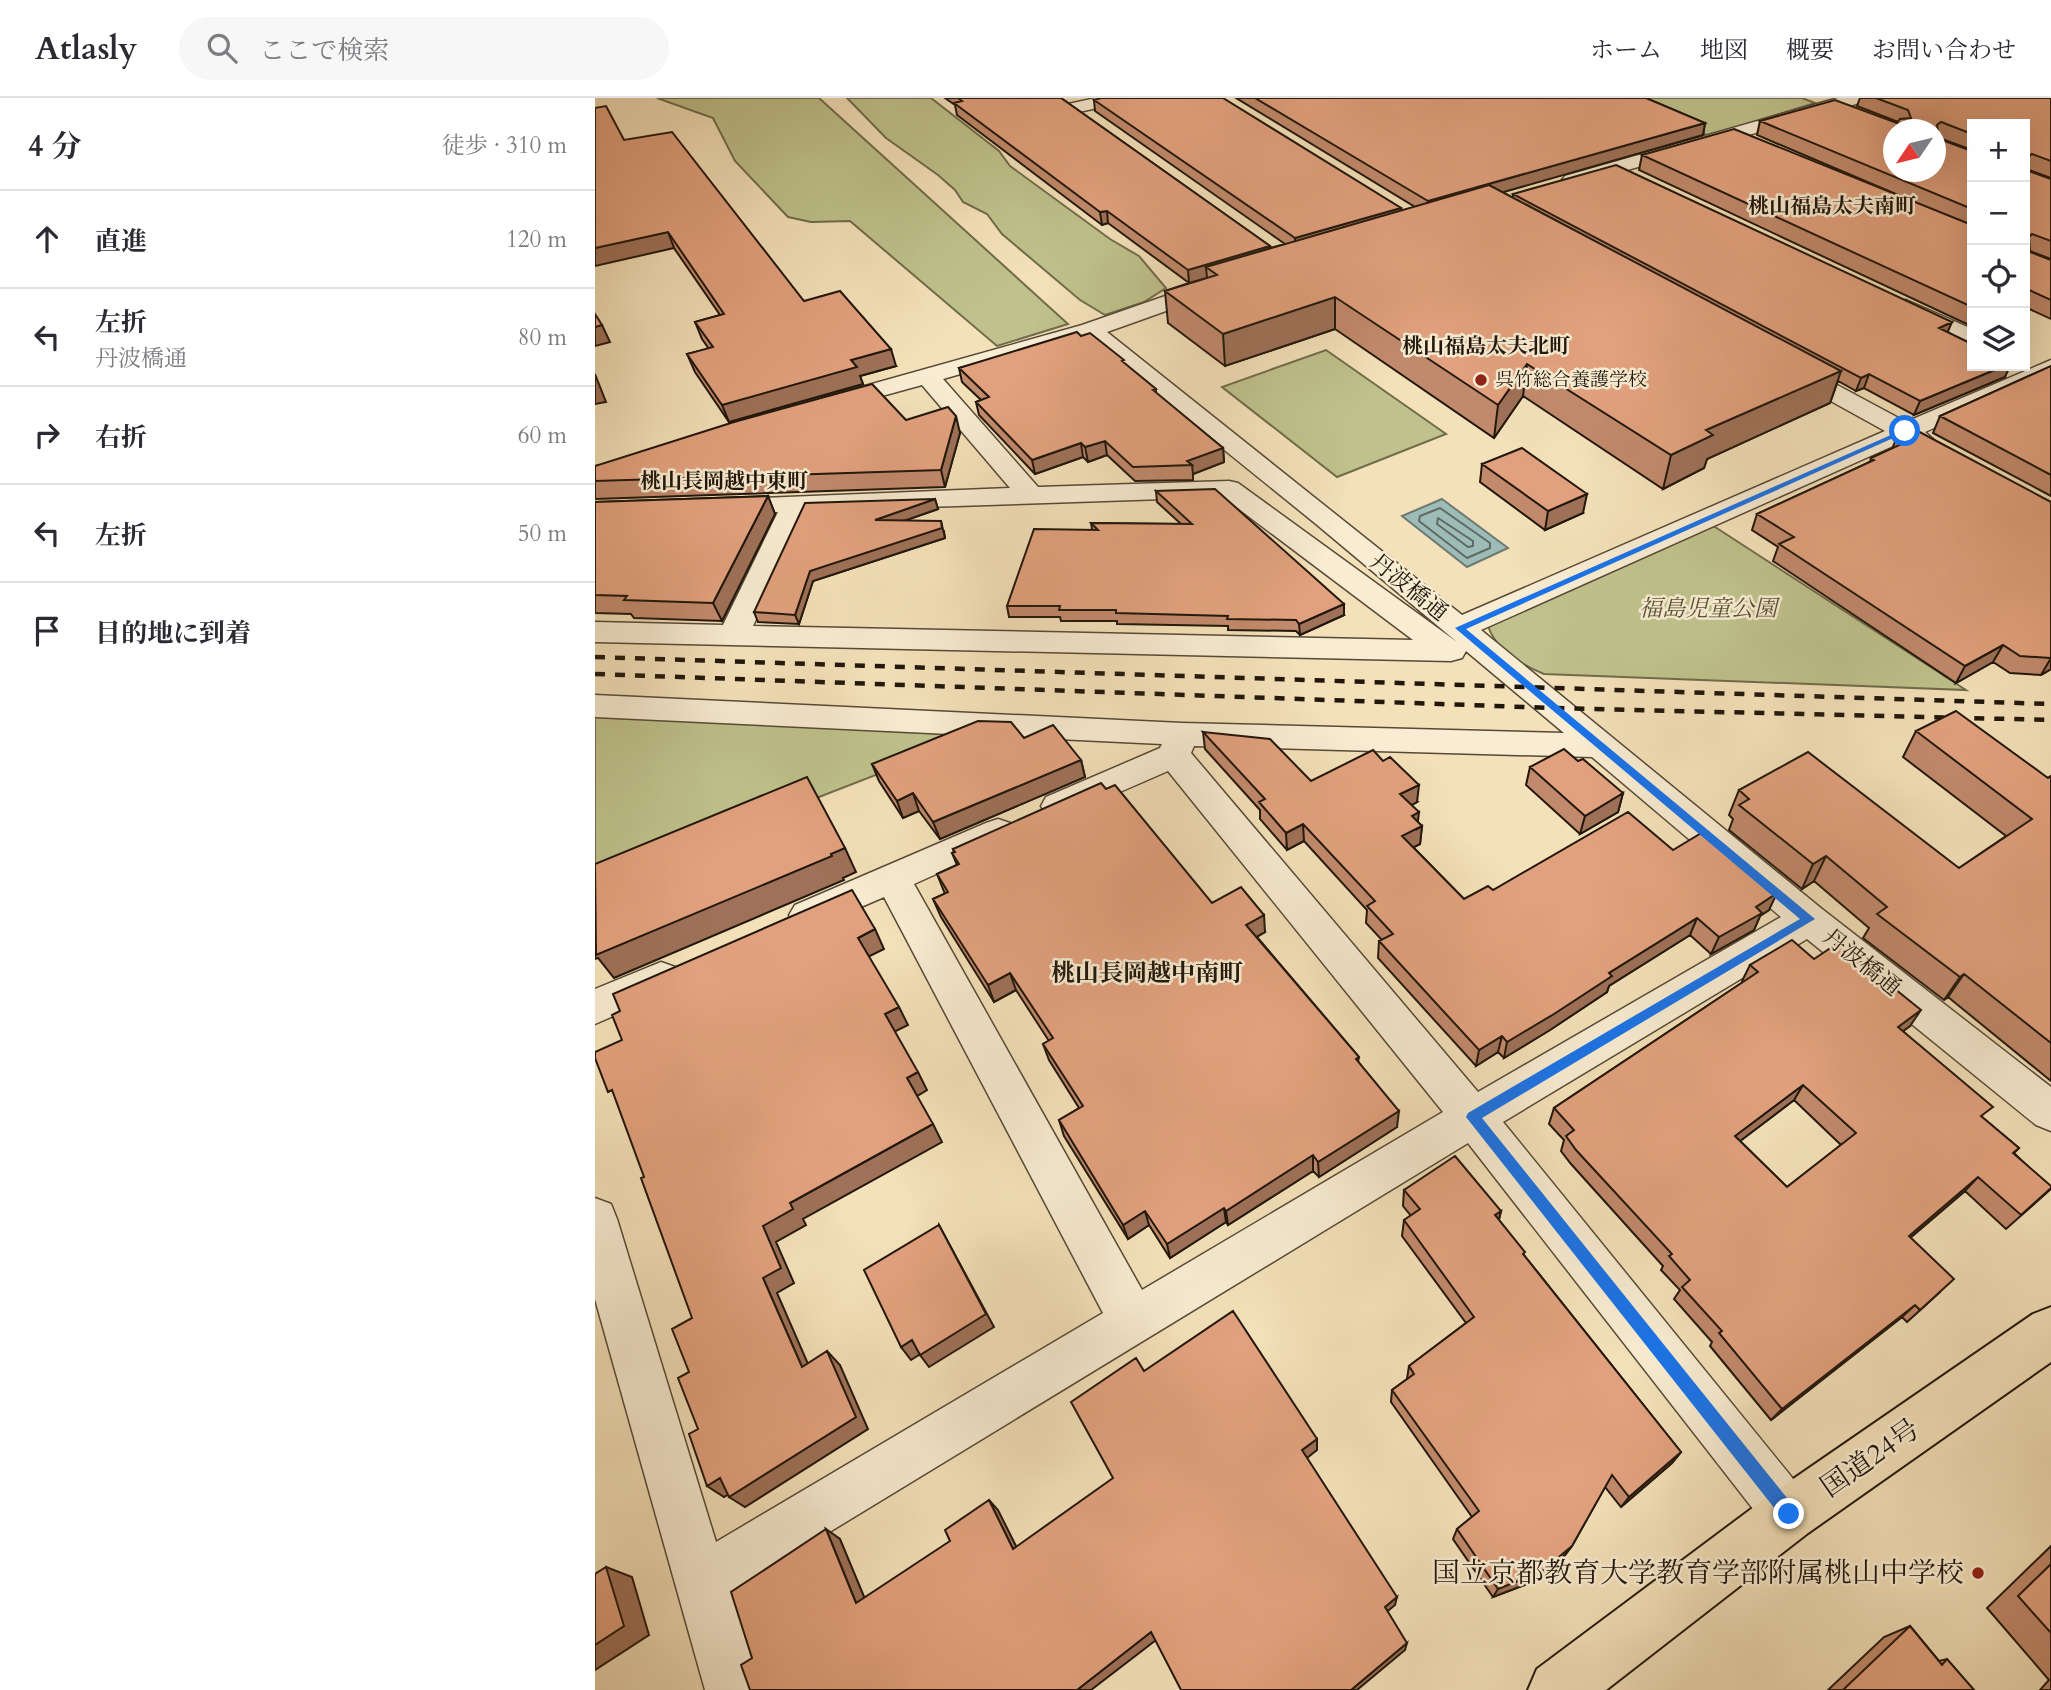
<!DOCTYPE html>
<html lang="ja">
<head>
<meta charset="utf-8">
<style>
  :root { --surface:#fff; --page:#f7f7f7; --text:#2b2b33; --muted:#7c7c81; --line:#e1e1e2 }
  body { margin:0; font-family:Cardo,"Noto Serif JP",serif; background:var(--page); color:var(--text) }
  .controls { position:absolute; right:21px; top:21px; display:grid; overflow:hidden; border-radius:0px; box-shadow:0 7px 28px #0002 }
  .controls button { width:63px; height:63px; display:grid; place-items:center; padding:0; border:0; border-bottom:2px solid var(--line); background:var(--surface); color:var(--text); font:35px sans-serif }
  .compass { position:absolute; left:1288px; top:21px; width:63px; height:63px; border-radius:50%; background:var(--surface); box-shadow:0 7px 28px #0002; rotate:235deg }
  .stop { position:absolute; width:21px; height:21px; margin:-16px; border:5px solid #1a73e8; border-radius:50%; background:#fff }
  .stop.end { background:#1a73e8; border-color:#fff; box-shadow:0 2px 7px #0008 }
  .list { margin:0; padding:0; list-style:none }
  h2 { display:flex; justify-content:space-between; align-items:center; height:91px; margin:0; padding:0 28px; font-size:30px }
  h2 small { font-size:23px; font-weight:400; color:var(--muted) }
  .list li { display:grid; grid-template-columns:46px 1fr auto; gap:21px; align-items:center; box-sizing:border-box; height:98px; padding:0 28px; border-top:2px solid var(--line) }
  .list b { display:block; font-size:26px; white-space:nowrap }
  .list p { margin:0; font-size:23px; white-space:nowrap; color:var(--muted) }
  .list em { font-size:23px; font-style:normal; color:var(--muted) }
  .icon { flex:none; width:38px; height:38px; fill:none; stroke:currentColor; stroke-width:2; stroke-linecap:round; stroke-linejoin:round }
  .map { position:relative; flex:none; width:1456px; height:1592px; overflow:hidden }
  header { display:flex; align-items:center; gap:42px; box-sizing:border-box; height:98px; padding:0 35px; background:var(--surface); border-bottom:2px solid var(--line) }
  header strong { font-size:33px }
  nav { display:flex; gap:38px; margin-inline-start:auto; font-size:24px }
  .search { width:490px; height:63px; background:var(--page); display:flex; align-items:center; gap:18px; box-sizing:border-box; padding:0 24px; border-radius:38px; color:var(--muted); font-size:26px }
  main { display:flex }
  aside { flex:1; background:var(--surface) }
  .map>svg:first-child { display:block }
  .green { fill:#bfc28c; stroke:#706c4c; stroke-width:2 }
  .water { fill:#9ebcb7; stroke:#6c7a73; stroke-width:2 }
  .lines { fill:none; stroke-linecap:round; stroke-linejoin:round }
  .shore { stroke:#606a62; stroke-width:2 }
  .minor-casing { stroke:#564a37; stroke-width:3 }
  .trunk-casing { stroke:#21170c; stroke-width:4 }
  .minor { fill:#f8ecd2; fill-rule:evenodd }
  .trunk { fill:#f4e1b9; fill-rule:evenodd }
  .rail { stroke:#21170c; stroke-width:4.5; stroke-dasharray:10 10; stroke-linecap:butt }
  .wall { fill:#c28a6c; stroke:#21170c; stroke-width:2; fill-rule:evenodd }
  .shaded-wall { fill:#9e7158; stroke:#21170c; stroke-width:2 }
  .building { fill:#e2a17e; stroke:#21170c; stroke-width:2; fill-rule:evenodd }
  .route { fill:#1a73e8 }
  .poi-dot { fill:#8f2418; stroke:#f8ecd2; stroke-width:2.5 }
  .labels { text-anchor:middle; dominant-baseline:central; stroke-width:5; stroke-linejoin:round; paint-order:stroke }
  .far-poi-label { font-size:19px; fill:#21170c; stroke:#f8ecd2; text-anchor:start }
  .far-neighbourhood-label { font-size:21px; font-weight:bold; fill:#21170c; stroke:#f8ecd2 }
  .street-label { font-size:23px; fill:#21170c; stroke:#f8ecd2 }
  .park-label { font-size:23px; font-style:italic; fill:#585339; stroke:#f8ecd2 }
  .neighbourhood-label { font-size:24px; font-weight:bold; fill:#21170c; stroke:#f8ecd2 }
  .near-street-label { font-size:28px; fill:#21170c; stroke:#f8ecd2 }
  .near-poi-label { font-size:28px; fill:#21170c; stroke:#f8ecd2; text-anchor:end }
</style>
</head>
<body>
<header>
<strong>Atlasly</strong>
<div class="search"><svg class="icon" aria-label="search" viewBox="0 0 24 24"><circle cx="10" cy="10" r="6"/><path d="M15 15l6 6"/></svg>ここで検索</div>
<nav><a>ホーム</a><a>地図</a><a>概要</a><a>お問い合わせ</a></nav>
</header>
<main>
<aside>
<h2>4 分<small>徒歩 · 310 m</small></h2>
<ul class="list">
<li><svg class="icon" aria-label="ahead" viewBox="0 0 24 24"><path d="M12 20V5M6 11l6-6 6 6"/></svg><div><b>直進</b></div><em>120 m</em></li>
<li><svg class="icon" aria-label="left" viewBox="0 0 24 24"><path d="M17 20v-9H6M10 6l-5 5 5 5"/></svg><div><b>左折</b><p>丹波橋通</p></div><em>80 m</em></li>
<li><svg class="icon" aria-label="right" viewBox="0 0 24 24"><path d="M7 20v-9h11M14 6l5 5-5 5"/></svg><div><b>右折</b></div><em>60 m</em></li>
<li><svg class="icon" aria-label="left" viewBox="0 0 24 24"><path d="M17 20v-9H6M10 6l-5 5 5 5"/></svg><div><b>左折</b></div><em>50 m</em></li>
<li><svg class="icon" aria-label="arrive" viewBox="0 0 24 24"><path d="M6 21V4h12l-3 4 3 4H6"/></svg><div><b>目的地に到着</b></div></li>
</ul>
</aside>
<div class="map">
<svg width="1456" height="1592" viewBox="0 0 1456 1592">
  <rect width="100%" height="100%" fill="#f4e1b9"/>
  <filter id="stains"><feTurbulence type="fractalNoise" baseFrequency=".00286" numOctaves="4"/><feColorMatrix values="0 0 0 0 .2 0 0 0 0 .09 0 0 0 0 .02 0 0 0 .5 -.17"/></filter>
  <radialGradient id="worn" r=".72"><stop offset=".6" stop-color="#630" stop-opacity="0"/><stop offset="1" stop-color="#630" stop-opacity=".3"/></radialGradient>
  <path class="green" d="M62 0H224L473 226 402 248 255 123 216 124 193 119 140 63 118 20Z
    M252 0H336L404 53 415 68 515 141 544 158 571 190 549 204 510 217 485 202 407 136 392 116 368 104 360 92 343 77 291 40Z
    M1024 0H1207L1220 5 1114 38Z
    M731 252 851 336 742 379 627 289Z
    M1117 427 1371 592 949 576C927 567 901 552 893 528Z
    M0 615 394 633 0 786Z"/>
  <path class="water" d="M847 401 913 450 872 469 807 418Z"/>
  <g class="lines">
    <path class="shore" d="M845 410 895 445V450L872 460 824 423 825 418Z
      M843 420 878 443V448L873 449 842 426Z"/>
    <defs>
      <path id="minor" d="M501 0H534L531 4 479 15 470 10 473 6Z
        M1243 0H1271L1268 4 984 86 977 88 967 82 970 78Z
        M619 181 627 183 630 188 627 193 512 234 867 517 1290 333 1187 276 1183 271 1187 266H1203L1311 324 1456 262V278L1330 334 1339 342 1335 347 1326 350 1309 343 886 532 1227 811 1456 989V1033L1441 1027 1212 841 908 1024 1212 1398 1220 1416 1212 1434 1194 1442 1176 1434 873 1045 136 1494 166 1592H110L0 1201V1100L16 1106 22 1121 121 1444 508 1215 289 799 213 832 200 827 194 817 200 807 391 725 403 721 415 725 421 734 415 743 319 786 547 1192 848 1014 573 673 463 721 451 717 446 708 451 699 565 650 567 646 0 619V597L587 625 969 635 871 553 867 560 856 563 0 544V524L128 527 183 414 125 416 115 414 111 408 115 402 415 390 327 287 236 312 227 310 224 305 227 300 487 227ZM491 240 721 426 862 544 643 385 634 383 443 389 348 281ZM628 399 818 542 158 528 211 413ZM599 648 997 659 1186 819 883 994 596 655Z
        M1311 202 1377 231V247L1303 214 1300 209 1303 204Z
        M66 864 80 869 85 880 80 891 0 926V891Z"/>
      <path id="trunk" d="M1456 1209V1264L1213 1435 1011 1592H933L942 1571 1175 1397 1438 1216Z"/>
    </defs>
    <use href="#minor" class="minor-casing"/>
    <use href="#trunk" class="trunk-casing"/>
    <use href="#minor" class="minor"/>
    <use href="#trunk" class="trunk"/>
    <path class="rail" d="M0 559 1456 606
      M0 576 958 610 1456 622"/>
  </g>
  <path class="wall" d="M350 0H466L675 148V150L690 146 500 13 499 2 806 113 820 109 641 0H1051L1110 25 1108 37 907 94 918 100V96L1353 234 1410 279 1319 317 1269 290 1261 293 1243 283 1235 305 1112 361 1109 370 1068 391 928 298 899 340 740 231 630 268 573 225 570 193 594 185 513 125 507 127 362 17 360 7Z
    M1265 0H1456V80L1434 72V73L1456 81V161L1435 153V154L1456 162V221L1430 209V26H1377V52L1344 40V41L1377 53V227L1376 228 1044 72 1047 57 1310 100 1162 37 1165 23 1302 25 1303 24 1262 8Z
    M29 42 209 203 301 268 265 278 268 286 134 324 100 274 92 256 114 251 107 241 100 224 125 217 79 150Z
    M486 238 530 266 561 291V295L628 350 629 364 598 376V382L540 383 512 357 493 364 488 359 440 376 384 317 381 304 386 302 367 284 364 270Z
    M1456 268V398L1338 335 1345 318Z
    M311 322 365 335 350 389 0 401V368Z
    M1302 339 1456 404V571L1446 577 1415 575 1398 564 1361 585 1178 463 1183 449 1157 432 1162 416 1275 364 1276 360 1297 351Z
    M887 366 988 415 950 432 885 384Z
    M561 393 749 517 705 537 701 533 633 532V528L522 526V523H466L465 519H414L412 508 497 431 496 425 586 426 562 404Z
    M173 398 180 416 127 523 39 520 36 516 0 515V404Z
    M340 401 343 411 308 423 349 433 350 440 218 483 204 526 163 524 159 514Z
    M1321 633 1453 680 1456 678V983L1353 899 1349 902 1268 840 1274 830 1219 783 1207 791 1134 732 1138 721 1134 717 1144 692 1364 770 1411 738 1308 659Z
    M608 634 716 683 822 704 816 707 823 724 827 728 825 746 818 749 869 801 898 792 1078 752 1174 812 1165 818 1159 832 1116 856 1095 837 1014 888 1012 894 955 932 909 960 903 954 881 968 783 860 784 843 787 842 771 825 772 812 709 743 692 752 665 721V712L610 651Z
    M429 640 486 662 490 679 345 741 324 713 308 720 284 683 277 666Z
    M935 669 1028 695 1023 714 985 736 931 687Z
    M358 751 617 805 670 834 662 839 764 959 763 964 802 1029 724 1079 718 1073 633 1127 631 1124 575 1160 554 1127 533 1141 469 1038 464 1022 484 1010 454 962 448 946 454 943 421 892 399 904 346 819 338 801 350 796 342 776 362 767 357 755 359 754Z
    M1219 861 1315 928 1308 933 1388 1020 1424 1050 1419 1055 1456 1091 1411 1131 1370 1093 1315 1140 1345 1194 1312 1224 1307 1219 1176 1322 1115 1248 1117 1244 1079 1201 1085 1192 1066 1172 1068 1168 976 1066 966 1053 969 1042 954 1026 959 1010 1148 884 1147 883 1155 867ZM1199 1002 1246 1047 1192 1089 1145 1043Z
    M809 1092 906 1113 904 1122 929 1157 1086 1354 1077 1365 1026 1409 1010 1389 977 1448 970 1457 940 1483 898 1499 858 1441 862 1431 877 1419 796 1304 797 1292 812 1281 814 1268 871 1225 807 1138 809 1122 816 1118 808 1108Z
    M1456 1448V1592H1445L1454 1582 1392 1510Z
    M1315 1528 1344 1563 1352 1561 1379 1592H1233L1289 1539Z"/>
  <path class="shaded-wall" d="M1110 25 1108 37 832 116 833 103Z
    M806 110V123L700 153V140Z
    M512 113 513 125 507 127 505 114Z
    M73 134 79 150 0 168V150Z
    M675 148V161L611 169 612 180 594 185 593 172Z
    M740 199V231L630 268 628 236Z
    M1357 224 1351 238 1344 230Z
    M7 227 15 244 0 248V229Z
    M296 251 301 268 265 278 268 286 134 324 127 307 256 262Z
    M932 266 928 298 899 340 903 307Z
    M1409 268H1415L1410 279 1319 317 1325 303Z
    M1246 273 1235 305 1112 361 1109 370 1068 391 1076 357 1111 332Z
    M0 276 11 304 0 306Z
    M1274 276 1269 290 1261 293 1266 280Z
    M361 318 365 335 350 389 346 372Z
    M510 343 512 357 493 364 490 349Z
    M486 345 488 359 440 376 437 362Z
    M628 350 629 364 598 376 597 367 592 363Z
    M992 396 988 415 950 432 953 413Z
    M173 398 180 416 127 523 118 505Z
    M340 401 343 411 283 432 280 422Z
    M346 423 350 440 218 483 204 526 200 517 215 473Z
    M749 506V517L705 537 704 526Z
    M1408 547 1398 564 1361 585 1370 568Z
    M1456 560V571L1446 577Z
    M486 662 490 679 345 741 338 724Z
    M824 687 822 704 804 714 805 696Z
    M318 695 324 713 308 720 302 703Z
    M1028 695 1023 714 985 736 990 718Z
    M824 714 822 731 827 728 825 746 806 756 807 738 817 718Z
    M708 726 709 743 692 752 691 735Z
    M250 750 261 774 248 780 249 782 19 880 3 860 0 861V845Z
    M1231 758 1219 783 1207 791 1218 766Z
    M1182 795 1174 812 1165 818 1159 832 1116 856 1124 839 1161 809Z
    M669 817 670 834 652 844 651 827Z
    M1102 820 1095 837 1014 888 1012 894 955 932 909 960 912 944 1014 875Z
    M280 831 289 851 273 859 263 840Z
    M415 875 421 892 399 904 393 887Z
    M1369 876 1353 899 1349 902 1365 879Z
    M304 909 313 927 299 934 290 916Z
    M1326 912 1315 928 1292 945 1303 929Z
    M907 938 903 954 881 968 884 952Z
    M323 974 332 992 322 998 312 980Z
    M1208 987 1199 1002 1132 1053 1140 1038Z
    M804 1013 802 1029 724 1079 723 1064Z
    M338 1026 347 1044 208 1121 211 1127 181 1144 199 1185 182 1195 220 1282 207 1269 168 1180V1128L195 1105Z
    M718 1057V1073L633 1127 631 1113Z
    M1383 1079 1370 1093 1301 1152 1314 1138Z
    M629 1110 631 1124 575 1160 572 1146Z
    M550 1113 554 1127 533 1141 528 1127Z
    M906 1113 902 1128 900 1117Z
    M344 1127 399 1229 334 1269 325 1257Z
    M1320 1207 1307 1219 1176 1322 1187 1311Z
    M317 1242 327 1255 316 1262 306 1249Z
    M232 1253 245 1267 273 1331 150 1409 134 1399Z
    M722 1341V1352L707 1364V1352Z
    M1086 1354 1077 1365 1026 1409 1034 1399Z
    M125 1380 142 1391 129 1399 112 1388Z
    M394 1402 403 1412 427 1460 418 1451Z
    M231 1431 245 1441 275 1513 261 1505Z
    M977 1448 970 1457 940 1483 898 1499 903 1491Z
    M11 1469 37 1479 54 1537 0 1572V1547Z
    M802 1499 800 1507 788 1517 790 1509Z
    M556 1534 561 1542 496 1592H482Z
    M812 1545 810 1552 762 1592H756Z"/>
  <path class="building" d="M363 0H466L675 148 593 172 512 113 505 114 359 5 367 3Z
    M506 0H628L806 110 700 140 499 2Z
    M660 0H1051L1110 25 833 103Z
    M1281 0H1456V63L1437 56 1433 59 1434 73 1456 81V143L1437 136 1434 139 1435 154 1456 162V202L1432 191 1430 192V26H1377V36L1346 24 1342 27 1344 41 1377 53V111L1165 23 1240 2 1302 25 1305 21 1316 20 1313 12ZM1298 32H1340V74H1298Z
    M11 8 29 42 77 34 209 203 245 193 296 251 256 262 262 269 127 307 92 256 118 249 100 224 129 216 73 134 0 150V10Z
    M1139 31 1377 127V209L1047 57Z
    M1021 67 1357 224 1344 230 1377 246V268H1409L1325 303 1274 276 1266 280 918 96Z
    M894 87 1246 273 1111 332 1118 337 1076 357 932 266 903 307 740 199 628 236 570 193 622 177 611 169Z
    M0 216 7 227 0 229Z
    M482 234 486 238 495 235 529 262 527 263 561 291 558 292 628 350 592 363 597 367 538 369 510 343 490 349 486 345 437 362 381 304 394 299 364 270Z
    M1456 268V377L1345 318Z
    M277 286 311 322 353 309 361 318 346 372 0 383V368L139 324Z
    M1319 331 1456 404V560L1425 558 1408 547 1370 568 1184 446 1199 439 1162 416 1279 362 1276 360 1311 344 1302 339Z
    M927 350 992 396 953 413 887 366Z
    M620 391 749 506 704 526 701 522 632 521 633 518 521 515V512H464L465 508H412L439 431 503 432 496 425 597 426 561 393Z
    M173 398 118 505 29 502 32 498 0 497V404Z
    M340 401 280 422 346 423 347 430 215 473 200 517 159 514 210 405Z
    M1361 613 1453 680 1456 678V945L1369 876 1365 879 1282 816 1292 809 1231 758 1218 766 1144 707 1154 701 1144 692 1213 654 1364 770 1437 721 1321 633Z
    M383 623 416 624 429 640 458 627 486 662 338 724 318 695 302 703 277 666Z
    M608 634 675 641 716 683 778 652 788 663 795 659 824 687 805 696 824 714 817 718 827 728 807 738 869 801 893 788 898 792 1033 714 1078 752 1108 734 1182 795 1161 809 1167 815 1124 839 1102 820 1014 875 1017 878 959 916 912 944 907 938 884 952 784 843 798 836 772 808 780 803 708 726 691 735 664 704 670 701Z
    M969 651 983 663 988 661 1028 695 990 718 935 669Z
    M212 679 250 750 236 756 237 758 1 857 0 766Z
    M506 685 511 691 520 687 617 805 646 789 669 817 651 827 764 959 761 961 804 1013 723 1064 718 1057 631 1113 629 1110 572 1146 550 1113 528 1127 464 1022 488 1008 448 946 458 940 415 875 393 887 338 801 353 794 342 776 364 766 357 755 360 754 358 751Z
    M257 792 280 831 263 840 304 909 290 916 323 974 312 980 338 1026 195 1105 198 1111 168 1128 186 1170 168 1180 207 1269 232 1253 261 1319 134 1399 125 1380 112 1388 94 1336 103 1331 83 1280 94 1274 77 1231 97 1220 46 1080 49 1079 17 992 13 994 0 960V954L27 942 17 917 25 913 18 896Z
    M1197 842 1219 861 1243 845 1326 912 1303 929 1398 1009 1386 1018 1424 1050 1418 1055 1456 1088V1090L1426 1117 1383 1079 1314 1138 1359 1181 1325 1212 1320 1207 1187 1311 1124 1235 1127 1233 1087 1189 1095 1182 1074 1158 1077 1156 981 1052 971 1038 979 1032 959 1010 1163 874 1155 867ZM1208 987 1261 1035 1192 1089 1140 1038Z
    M860 1058 906 1113 900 1117 930 1154 928 1156 1086 1354 1034 1399 1017 1377 977 1448 946 1474 903 1491 862 1431 884 1413 797 1292 819 1276 814 1268 879 1219 809 1122 825 1111 809 1092Z
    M344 1127 391 1216 325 1257 317 1242 306 1249 269 1172Z
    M638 1213 722 1341 707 1352 802 1499 790 1509 812 1545 756 1592H586L556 1534 482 1592H155L146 1567 157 1560 136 1494 231 1431 261 1505 355 1443 350 1432 394 1402 418 1451 518 1380 476 1304 541 1260 549 1273Z
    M1456 1466V1535L1423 1498Z
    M11 1469 29 1528 0 1547V1476Z
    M1315 1528 1347 1567 1352 1561 1379 1592H1248Z"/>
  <path class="route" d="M1307 332 1314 333 871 531 1220 821 887 1020 1200 1410 1202 1416 1200 1421 1194 1424 1188 1421 871 1019 873 1015 1205 821 860 530Z"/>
  <g class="poi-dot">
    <circle cx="886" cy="282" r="7"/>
    <circle cx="1383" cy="1475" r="7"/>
  </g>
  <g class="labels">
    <g class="far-poi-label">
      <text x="900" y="282">呉竹総合養護学校</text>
    </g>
    <g class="far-neighbourhood-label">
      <text x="1237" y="108">桃山福島太夫南町</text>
      <text x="891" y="248">桃山福島太夫北町</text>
      <text x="129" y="383">桃山長岡越中東町</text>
    </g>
    <g class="street-label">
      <text transform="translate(814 489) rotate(39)">丹波橋通</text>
      <text transform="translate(1267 864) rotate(39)">丹波橋通</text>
    </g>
    <g class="park-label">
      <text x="1113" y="510">福島児童公園</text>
    </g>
    <g class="neighbourhood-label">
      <text x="552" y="875">桃山長岡越中南町</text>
    </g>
    <g class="near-street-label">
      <text transform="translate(1275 1360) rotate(-35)">国道24号</text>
    </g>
    <g class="near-poi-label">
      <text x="1369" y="1475">国立京都教育大学教育学部附属桃山中学校</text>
    </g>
  </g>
  <rect width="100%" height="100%" filter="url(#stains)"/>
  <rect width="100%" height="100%" fill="url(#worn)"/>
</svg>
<div class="controls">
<button>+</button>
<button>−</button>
<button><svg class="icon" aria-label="locate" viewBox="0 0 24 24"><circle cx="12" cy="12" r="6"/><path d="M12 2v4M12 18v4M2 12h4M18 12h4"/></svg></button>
<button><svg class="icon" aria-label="layers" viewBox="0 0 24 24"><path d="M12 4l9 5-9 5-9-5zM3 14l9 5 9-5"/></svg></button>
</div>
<svg class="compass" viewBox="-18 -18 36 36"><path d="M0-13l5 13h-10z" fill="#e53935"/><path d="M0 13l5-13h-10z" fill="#7c7c81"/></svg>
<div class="stop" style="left:1310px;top:333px"></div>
<div class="stop end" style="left:1194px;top:1416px"></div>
</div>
</main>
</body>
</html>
